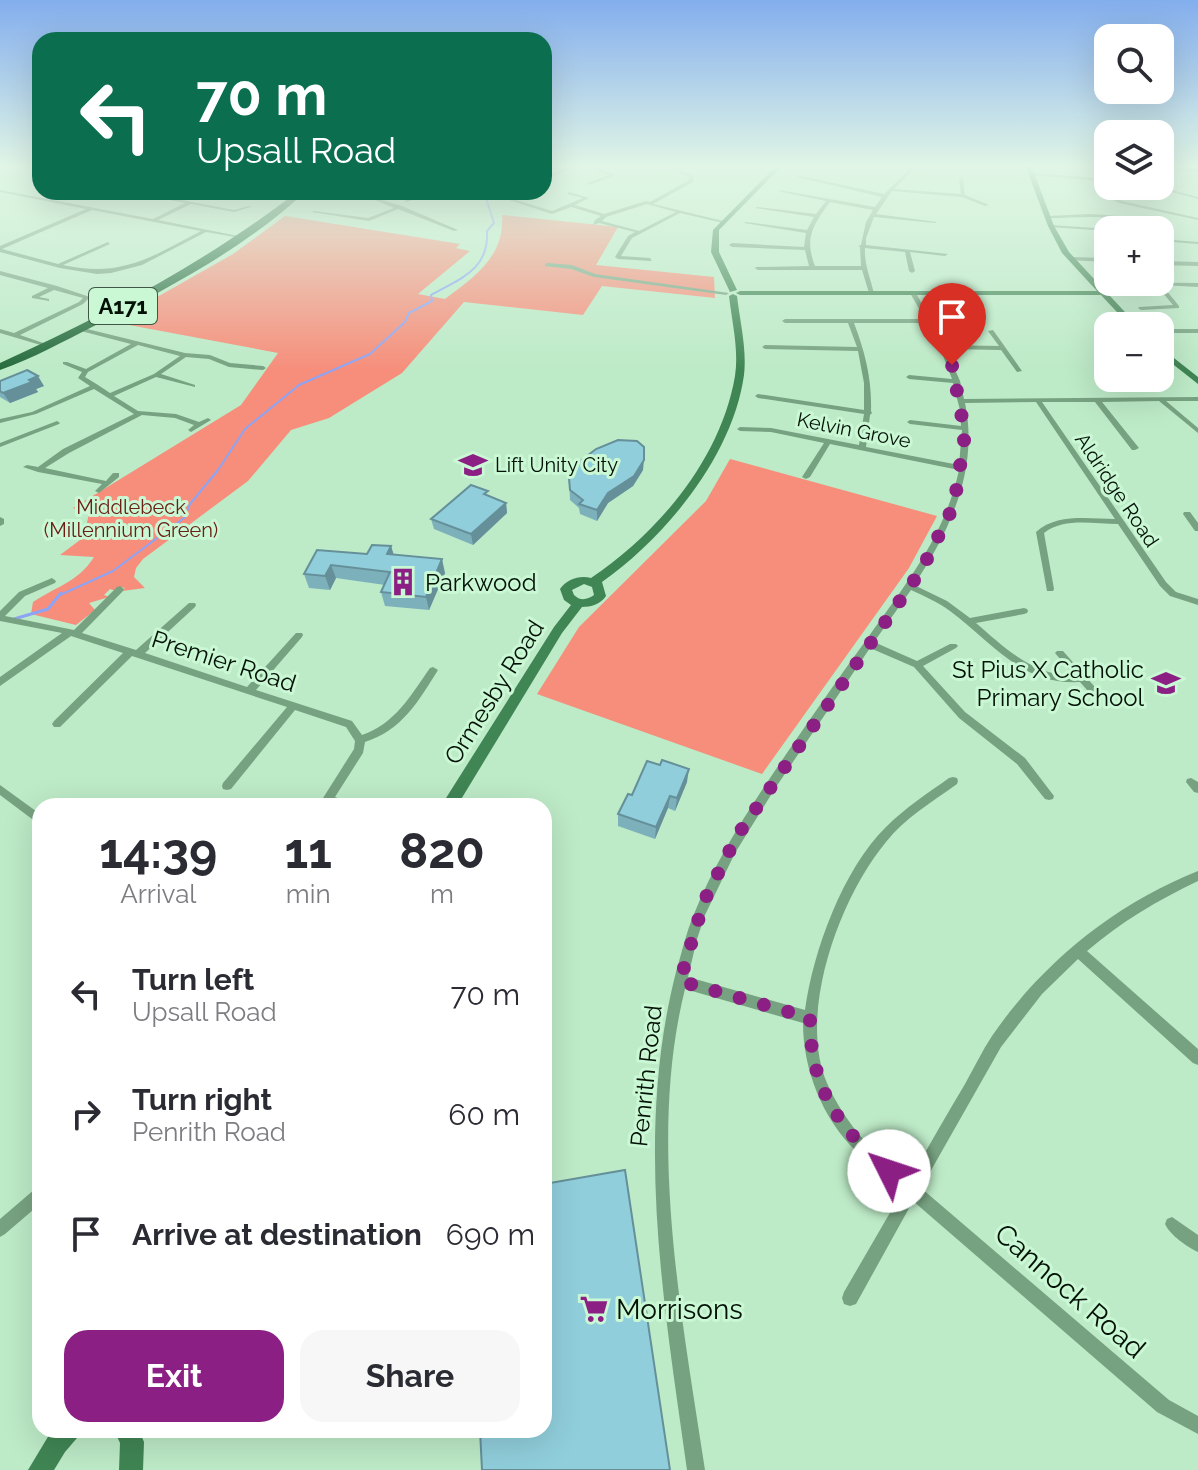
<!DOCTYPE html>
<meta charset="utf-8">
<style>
:root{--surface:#fff;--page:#f7f7f7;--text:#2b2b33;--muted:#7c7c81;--accent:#8b1f84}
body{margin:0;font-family:Raleway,sans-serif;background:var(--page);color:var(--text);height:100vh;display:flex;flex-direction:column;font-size:30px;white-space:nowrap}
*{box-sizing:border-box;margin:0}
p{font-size:26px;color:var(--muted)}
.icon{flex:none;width:44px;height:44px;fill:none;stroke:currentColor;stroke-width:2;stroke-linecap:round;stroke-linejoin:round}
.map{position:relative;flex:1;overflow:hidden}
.details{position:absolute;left:32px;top:798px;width:520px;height:640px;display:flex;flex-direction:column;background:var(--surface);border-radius:24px;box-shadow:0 8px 32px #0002}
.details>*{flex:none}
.top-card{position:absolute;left:32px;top:32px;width:520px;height:168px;border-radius:24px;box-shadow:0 8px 32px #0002;background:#0b6e4f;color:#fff;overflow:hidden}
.tools{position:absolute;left:1094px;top:24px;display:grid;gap:16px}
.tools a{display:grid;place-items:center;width:80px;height:80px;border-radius:16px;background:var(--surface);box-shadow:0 8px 32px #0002;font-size:40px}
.pin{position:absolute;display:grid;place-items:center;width:68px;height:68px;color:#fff;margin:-82px -34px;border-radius:50% 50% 50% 0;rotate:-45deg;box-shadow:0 0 8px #0007}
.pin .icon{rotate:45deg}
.me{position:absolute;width:88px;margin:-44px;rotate:311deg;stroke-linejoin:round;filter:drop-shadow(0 0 6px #0008)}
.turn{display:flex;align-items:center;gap:28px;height:168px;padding:0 32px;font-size:36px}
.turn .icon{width:104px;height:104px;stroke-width:2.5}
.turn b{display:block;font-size:56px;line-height:68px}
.eta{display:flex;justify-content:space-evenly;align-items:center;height:136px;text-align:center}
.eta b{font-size:48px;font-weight:700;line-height:56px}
.cta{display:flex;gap:16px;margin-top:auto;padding:16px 32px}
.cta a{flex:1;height:92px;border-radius:24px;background:var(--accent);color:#fff;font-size:32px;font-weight:700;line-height:92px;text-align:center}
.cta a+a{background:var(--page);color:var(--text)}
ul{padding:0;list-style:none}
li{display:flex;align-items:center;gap:24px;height:120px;padding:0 32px}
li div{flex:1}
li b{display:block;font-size:30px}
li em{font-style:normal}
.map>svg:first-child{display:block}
</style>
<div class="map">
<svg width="1198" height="1470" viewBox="0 0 1198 1470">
<rect width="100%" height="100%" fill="#bdeac7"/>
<!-- green -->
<path fill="#f68e7b" d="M502 215 618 227 596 265 714 277 715 298 602 286 583 315 464 302 402 373 329 418 291 430 248 481 143 559 136 568 134 577 145 588 122 591 125 588 120 587 116 591 110 589 104 595 109 597 89 603 95 610 76 625 31 614 33 602C59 585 78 582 94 557L60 555 84 537 89 513 73 508 241 405 278 353 113 322 233 254 285 216 460 244 456 248 470 251 418 294 445 299C474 277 505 257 502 215Z
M730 459 937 516 909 568 762 774 537 694 579 627 706 501Z"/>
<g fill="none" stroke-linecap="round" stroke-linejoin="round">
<!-- stream-far1 -->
<path stroke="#8da4f5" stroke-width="2" d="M60 595 113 571 184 518 190 504 218 470 245 429 299 385 370 354 405 322 409 313 432 301 431 295C461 278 489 270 487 231L494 223 484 192"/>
<!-- stream -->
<path stroke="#8da4f5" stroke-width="3" d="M14 619 48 609 61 593"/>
<!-- street -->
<path fill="#77a281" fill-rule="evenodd" d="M18 165 40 168V170L20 166Z
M576 165H598L600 169 616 175 589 185 587 183 610 175 596 171 595 168 576 167 544 179V177Z
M640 165 674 168 694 176 693 182 653 204 723 221V223L680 213 632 238 621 256 650 258 652 261 618 259 615 257 628 236 635 232 599 223 593 225 595 220 601 216 571 207 552 214 509 200 513 199 552 211 583 198 567 194 569 192 589 198 575 205 604 214 646 201 650 202 689 180 690 177 673 170ZM647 204 676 212 639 231 602 221 606 217Z
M914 165H918L894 189 961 194 959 179 961 178 963 179 965 195 989 205 985 206 962 197 892 191 876 214 937 222 935 223 874 217 866 238V245L948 254 945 256 910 252 915 271 912 273 909 271 905 252 865 248C864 265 871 279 874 294L869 293 862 270H758L755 268 756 267 809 266 805 250 732 247 729 245 732 243 804 247 806 233 744 223 746 222 807 230 814 217 755 208 757 207 816 214 826 201 781 192 779 190 875 207 882 197 797 177V175L884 194ZM830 202 873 210 866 222 861 245 858 246 860 247 861 266H815C804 238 813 225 830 202Z
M1160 166 1198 170V172L1160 168Z
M1034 173 1108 179V181H1105L1109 194 1122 201 1198 218V220L1119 203 1105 196 1101 181 1032 175Z
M1150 186H1157L1198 197V199Z
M0 190 153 219 185 203 165 199V197L174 192H179L171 198 234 210 249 206 251 207 234 212 191 204 158 220 243 237 241 238 206 232 142 265 111 273 97 274 60 268 0 252V246L86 209 0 192ZM92 210 201 231C151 257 122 278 63 265L110 244 108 242 58 264 2 249Z
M125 192H131L120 198 116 197Z
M356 192H362L375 197 390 192H396L379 199 402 206 458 230 454 231 398 209 369 221 312 212 314 211 368 218 394 208Z
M420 192H424L423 197 406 202 404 201 419 195Z
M1089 214C1113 215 1136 217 1157 230 1145 230 1133 221 1120 219 1096 215 1072 218 1048 218L1046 217 1048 216Z
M1051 225 1110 229 1112 230H1108V231L1049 227Z
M1160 239 1198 242V244L1160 241Z
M1070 257 1108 258V262L1068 260Z
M1160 261 1198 262V266L1160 265Z
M547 263 572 265 595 274 729 293 726 295 594 277 571 269 545 266V264Z
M0 271 57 286 90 297 83 304 20 335 49 345 44 346 0 333V329L14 333 79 302 83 298 54 290 39 297 49 299V301L32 298V296L48 288 0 275Z
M1111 282 1198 283V287L1162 285 1179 306V308L1141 310 1138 308 1139 307 1173 305 1156 285 1114 284Z
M913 291 916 293 944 345 999 346 988 331 993 330 1022 371 1017 372 1001 350 946 349 960 381 964 399 1198 397V401H1166L1198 428V433L1159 401 1102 402 1139 448 1135 450H1132L1095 402H1042L1166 582 1176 592 1198 599V605L1170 596 1160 586 1118 524C1094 524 1064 517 1044 533L1054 589 1053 591H1047L1036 532C1057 513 1089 519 1115 519L1036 402 965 403C979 469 950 531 914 585L947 601 970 618 1024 608 1027 609 1028 611 1027 613 1024 614 976 623C1004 647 1034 677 1074 675L1055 653 1057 651H1063L1102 695 1097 699 1094 698 1080 682C1021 685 993 643 950 611 938 602 924 596 911 590L874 642 917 661 950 644H956L958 646 956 648 923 666 965 712 1025 758 1054 796 1053 799 1049 800 1045 799 1017 764 959 718 914 667 870 648 774 790 735 853 705 915 697 939 688 977 805 1010C813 951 843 869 886 827 905 808 928 793 949 778L953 777 957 778 958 781 957 784C932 802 905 818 886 842 840 897 797 1013 827 1083 835 1102 849 1123 863 1139 877 1154 895 1166 910 1179 928 1147 946 1116 965 1084 974 1068 982 1051 992 1036 1042 963 1115 904 1198 871V881C1158 900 1121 922 1087 951L1198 1049V1065L1193 1063 1078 959 1042 994 1001 1047 921 1188 1169 1400 1198 1416V1434L1157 1412 913 1201 856 1304 850 1306 844 1304 842 1298 844 1292 902 1192C887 1178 870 1166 856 1151 822 1118 803 1069 803 1023L685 989C647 1141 682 1317 705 1470H687C664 1305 634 1136 676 972 682 952 686 933 694 914 718 854 755 800 791 747 815 712 839 677 864 643 902 589 945 537 959 470L830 444 810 477 806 479 802 477 824 443 771 432 740 431 737 429 740 427 771 428 859 445 864 414 758 398 755 396 758 394 864 410V383L858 351 765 349 762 347 765 345 857 347 848 323H785L782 321 785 319H925L910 293ZM854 323H927L944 358 952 379 909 375 906 377 909 379 953 383 960 410 961 426 910 420 907 422 910 424 962 430 959 465 866 447 870 415 872 413 871 411C872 379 865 352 854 323Z
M79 327 185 353 210 355 230 363 263 366 266 368 263 370 229 367 209 359 186 357 161 374 195 385V387L156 377 114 396 138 411 176 414 199 422 208 418 211 420 191 432 188 430 194 425 175 418 142 415 69 453 45 468 106 481 113 473H119V477L99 493 95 491 102 484 38 472 23 467 27 465 38 467 63 449 134 414 94 389 36 414 0 423V419L32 412 90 386 78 378 82 372 63 364V362H67L86 369 131 344 77 330 76 329ZM138 345 180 356 154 374 110 393 98 385 85 377 88 372Z
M1160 329H1198V333H1160Z
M57 421 60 423 59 424 0 447V443Z
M1184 512H1190L1198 523V531H1195L1183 514Z
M0 517 4 519V524L0 526Z
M52 578 56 581 55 583 25 596 5 616 74 630 117 587 120 586 124 589 123 591 82 633 136 650 189 603H195L196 605 195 607 145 653 247 687 296 633H302L303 635 302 637 256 690 352 721 362 735C395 724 411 695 430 668L433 667 438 670C418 702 402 730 365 742L363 753 335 797 351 803 352 806H335L330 804 329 806H318L354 749 355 741 346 727 295 710 231 789 227 790 223 789 222 786 223 783 287 707 132 656 60 727H54L52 724 54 721 123 653 71 636 0 686V677L62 633 0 621V611L19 592Z
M1191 778 1198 782V793L1194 792 1186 782 1187 779Z
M0 785 40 814V825L0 795Z
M40 1187V1204L5 1234 0 1237V1219L35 1189Z
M1172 1217 1198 1235V1252C1187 1247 1170 1235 1165 1224L1167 1219Z"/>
<!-- secondary -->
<path fill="#408554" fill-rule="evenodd" d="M777 165H783L719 230V252L737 290 730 292 711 252 713 230Z
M1025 165H1031L1054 226 1069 252 1138 326H1130L1101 295H740L736 293 740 291H1097L1062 253 1048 226Z
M733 294 737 296C740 322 747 349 744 375 733 455 666 537 602 582L606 596C601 604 591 607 582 607L562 633 457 806H441L554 627 571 605 564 600 560 589C567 579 580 575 591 578 658 533 721 459 735 376 739 350 732 322 729 296ZM584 584 592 587 594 595C587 600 580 601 574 595L572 590Z
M1160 347 1198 377V384L1160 354Z
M52 1430H81L77 1438 65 1452 54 1470H28Z
M114 1430H139L144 1442 143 1470H119L120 1443Z"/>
<!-- primary -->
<path fill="#266b3d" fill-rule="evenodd" d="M297 192H305C245 248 167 289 94 326 64 341 32 359 0 370V363C105 315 205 263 297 192Z"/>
</g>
<!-- wall -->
<path fill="#7cb1bc" d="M0 381 44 386 36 389 38 392 10 403 0 397Z
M643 470 633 486 608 503 597 521 580 514 579 508 570 500 569 478Z
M489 496 506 503 507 513 473 545 434 529 431 519Z
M391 546 394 555 445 573 429 610 385 606 381 592 385 585 336 578 330 590 309 588 304 574 317 550 367 554Z
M687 782 675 811 668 808 655 839 618 826V814L632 795Z"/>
<!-- shaded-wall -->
<path fill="#659099" d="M38 376 44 386 36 389 38 392 10 403 3 393Z
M644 460 643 470 633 486 608 503 597 521V510L608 493Z
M506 503 507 513 473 545 471 534Z
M391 546 395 560 387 554Z
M442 559 445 573 429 610 426 597Z
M331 565 336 578 330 590 325 576Z
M689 769 687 782 675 811 677 798Z
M670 796 668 808 655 839 656 827Z"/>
<!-- building -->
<path fill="#90cedb" stroke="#659099" stroke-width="2" d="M27 370 38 376 29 380 32 382 3 393 0 391V381Z
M618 440 637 441 644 447V460L634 476 608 493 597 510 579 504 583 500 570 490 569 478 578 463 596 449Z
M471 485 488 491 484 494 506 503 471 534 431 519Z
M372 545 391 546 387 554 442 559 426 597 381 592 390 572 331 565 325 576 304 574 317 550 367 554Z
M662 760 689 769 677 798 670 796 656 827 618 814 628 794 632 795 647 761 660 765Z
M625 1170 670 1470H482L480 1430H544V1184Z"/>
<!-- sky -->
<linearGradient id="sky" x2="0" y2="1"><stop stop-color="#83aeed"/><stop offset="0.45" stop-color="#e1f6e6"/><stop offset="1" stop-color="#e1f6e6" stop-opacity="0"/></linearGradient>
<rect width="1198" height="370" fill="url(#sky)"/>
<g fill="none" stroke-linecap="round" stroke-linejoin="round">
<!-- route -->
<path stroke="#8b1f84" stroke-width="14" stroke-dasharray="0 25.2" d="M889 1171C838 1127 810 1088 810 1018L680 981 704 901 737 836 922 569 954 505 965 434 952 365"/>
</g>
<!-- icons -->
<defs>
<symbol id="school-bare" viewBox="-9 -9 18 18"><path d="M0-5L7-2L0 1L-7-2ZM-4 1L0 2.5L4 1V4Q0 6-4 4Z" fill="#8b1f84" stroke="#caf7d4" stroke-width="2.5" paint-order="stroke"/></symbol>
<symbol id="building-bare" viewBox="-9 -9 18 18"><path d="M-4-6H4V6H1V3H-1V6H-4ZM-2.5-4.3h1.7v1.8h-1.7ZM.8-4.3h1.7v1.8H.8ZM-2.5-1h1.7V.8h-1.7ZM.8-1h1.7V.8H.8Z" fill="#8b1f84" stroke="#caf7d4" stroke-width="2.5" paint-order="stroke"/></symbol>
<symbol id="supermarket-bare" viewBox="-9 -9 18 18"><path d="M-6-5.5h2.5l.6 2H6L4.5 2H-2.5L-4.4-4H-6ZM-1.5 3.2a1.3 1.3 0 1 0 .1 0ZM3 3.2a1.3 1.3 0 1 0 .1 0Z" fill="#8b1f84" stroke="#caf7d4" stroke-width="2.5" paint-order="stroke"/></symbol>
</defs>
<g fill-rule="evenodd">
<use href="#school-bare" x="453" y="445" width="40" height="40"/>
<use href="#building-bare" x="383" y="562" width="40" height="40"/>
<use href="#school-bare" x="1146" y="663" width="40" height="40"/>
<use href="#supermarket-bare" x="574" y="1289" width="40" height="40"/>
</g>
<g text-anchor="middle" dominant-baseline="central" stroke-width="6" stroke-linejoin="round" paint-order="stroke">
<!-- far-street labels -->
<g font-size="20" fill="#031106" stroke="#caf7d4">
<text transform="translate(854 430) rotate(11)">Kelvin Grove</text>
<text transform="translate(1117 490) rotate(56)">Aldridge Road</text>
</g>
<!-- far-poi labels -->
<g font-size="20" fill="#031106" stroke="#caf7d4" text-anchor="start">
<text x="495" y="465">Lift Unity City</text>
</g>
<!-- far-park labels -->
<g font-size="20" fill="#6b2015" stroke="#caf7d4">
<text x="131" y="507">Middlebeck<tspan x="131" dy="23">(Millennium Green)</tspan></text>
</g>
<!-- shield labels -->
<rect fill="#caf7d4" stroke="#3f5644" stroke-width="2" x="89" y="288" width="68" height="36" rx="6"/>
<g font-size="22" font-weight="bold" fill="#031106">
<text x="123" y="306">A171</text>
</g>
<!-- poi labels -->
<g font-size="24" fill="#031106" stroke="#caf7d4" text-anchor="start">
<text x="425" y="582">Parkwood</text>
<text x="1144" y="669" text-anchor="end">St Pius X Catholic<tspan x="1144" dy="28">Primary School</tspan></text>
</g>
<!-- street labels -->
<g font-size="24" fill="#031106" stroke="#caf7d4">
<text transform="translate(224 661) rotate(18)">Premier Road</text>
<text transform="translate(494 692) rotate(-58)">Ormesby Road</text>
<text transform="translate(646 1076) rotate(-84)">Penrith Road</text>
</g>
<!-- near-street labels -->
<g font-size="28" fill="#031106" stroke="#caf7d4">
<text transform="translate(1070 1291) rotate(41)">Cannock Road</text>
</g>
<!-- near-poi labels -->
<g font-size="28" fill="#031106" stroke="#caf7d4" text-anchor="start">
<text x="616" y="1309">Morrisons</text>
</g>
</g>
</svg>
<div class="tools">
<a><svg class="icon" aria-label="search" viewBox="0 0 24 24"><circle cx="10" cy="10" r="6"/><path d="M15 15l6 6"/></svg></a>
<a><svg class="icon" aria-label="layers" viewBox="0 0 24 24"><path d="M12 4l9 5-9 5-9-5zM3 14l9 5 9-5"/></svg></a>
<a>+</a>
<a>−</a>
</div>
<div class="pin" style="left:952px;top:365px;background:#d93025"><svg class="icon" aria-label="arrive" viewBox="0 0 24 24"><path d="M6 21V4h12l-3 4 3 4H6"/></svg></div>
<svg class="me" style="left:889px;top:1171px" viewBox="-20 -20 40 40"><circle r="19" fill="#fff"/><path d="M0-13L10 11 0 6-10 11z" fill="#8b1f84"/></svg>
<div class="top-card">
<div class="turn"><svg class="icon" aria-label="left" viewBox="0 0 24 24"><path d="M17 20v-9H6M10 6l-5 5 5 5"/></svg><div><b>70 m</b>Upsall Road</div></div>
</div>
<section class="details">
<div class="eta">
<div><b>14:39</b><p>Arrival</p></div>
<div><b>11</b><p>min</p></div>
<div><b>820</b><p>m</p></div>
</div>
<ul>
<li><svg class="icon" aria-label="left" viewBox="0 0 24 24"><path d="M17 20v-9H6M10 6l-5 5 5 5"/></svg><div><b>Turn left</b><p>Upsall Road</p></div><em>70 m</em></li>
<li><svg class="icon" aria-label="right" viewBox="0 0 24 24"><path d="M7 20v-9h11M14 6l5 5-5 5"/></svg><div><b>Turn right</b><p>Penrith Road</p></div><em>60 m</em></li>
<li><svg class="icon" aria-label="arrive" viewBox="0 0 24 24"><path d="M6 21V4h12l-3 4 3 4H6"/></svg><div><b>Arrive at destination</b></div><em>690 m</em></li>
</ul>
<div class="cta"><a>Exit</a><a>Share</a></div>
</section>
</div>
